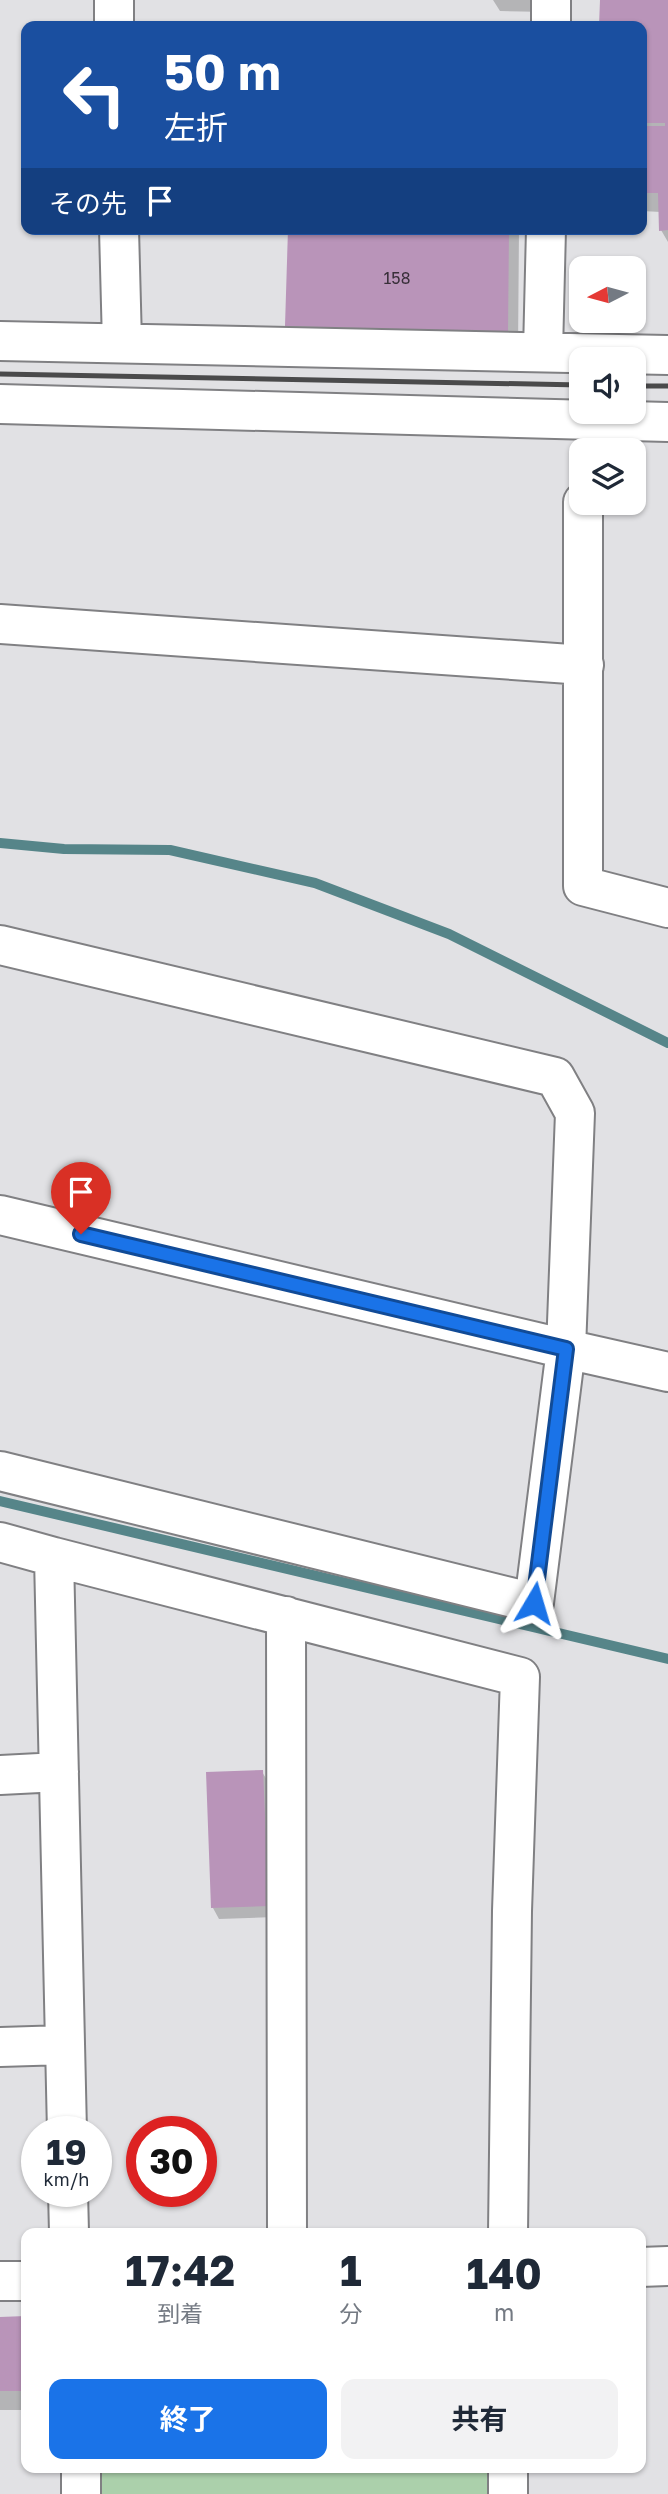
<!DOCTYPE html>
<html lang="ja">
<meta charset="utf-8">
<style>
:root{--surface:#fff;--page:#f2f2f3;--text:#1f2937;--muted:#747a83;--accent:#1a73e8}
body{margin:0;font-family:"Golos Text","Noto Sans JP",sans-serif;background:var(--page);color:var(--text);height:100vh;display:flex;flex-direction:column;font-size:26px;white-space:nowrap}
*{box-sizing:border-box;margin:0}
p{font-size:23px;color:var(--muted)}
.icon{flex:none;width:38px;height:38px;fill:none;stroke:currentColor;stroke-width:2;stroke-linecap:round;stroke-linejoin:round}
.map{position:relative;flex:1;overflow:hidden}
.side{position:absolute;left:21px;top:2228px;width:625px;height:245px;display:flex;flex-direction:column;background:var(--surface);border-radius:14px;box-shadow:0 2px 5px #0004}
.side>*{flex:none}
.top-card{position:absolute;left:21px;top:21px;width:626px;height:214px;border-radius:14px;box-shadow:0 2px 5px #0004;background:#1a4fa0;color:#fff;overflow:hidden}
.needle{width:46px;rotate:264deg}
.buttons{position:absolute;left:569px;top:256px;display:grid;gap:14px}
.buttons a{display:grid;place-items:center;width:77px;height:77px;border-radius:14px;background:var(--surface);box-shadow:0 2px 5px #0004;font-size:35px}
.speed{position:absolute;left:21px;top:2116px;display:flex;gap:14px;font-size:35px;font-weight:700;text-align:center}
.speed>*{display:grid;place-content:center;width:91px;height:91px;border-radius:50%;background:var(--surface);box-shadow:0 2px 5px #0004;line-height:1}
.speed small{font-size:18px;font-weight:400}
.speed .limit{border:10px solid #d22;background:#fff;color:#111}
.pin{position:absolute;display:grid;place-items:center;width:60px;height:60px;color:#fff;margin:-72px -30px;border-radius:50% 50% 50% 0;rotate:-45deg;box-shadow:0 0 7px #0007}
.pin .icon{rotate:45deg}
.me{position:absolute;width:77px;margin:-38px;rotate:7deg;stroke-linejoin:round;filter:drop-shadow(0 0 5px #0008)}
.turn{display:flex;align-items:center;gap:24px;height:147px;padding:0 28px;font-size:32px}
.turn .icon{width:91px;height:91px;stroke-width:2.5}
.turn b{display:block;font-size:49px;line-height:60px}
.then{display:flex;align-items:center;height:66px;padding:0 28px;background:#0003;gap:14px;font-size:26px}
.eta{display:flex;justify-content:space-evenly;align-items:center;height:119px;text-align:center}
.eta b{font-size:42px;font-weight:700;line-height:49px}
.cta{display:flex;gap:14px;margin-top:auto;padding:14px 28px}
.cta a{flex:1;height:80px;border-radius:14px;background:var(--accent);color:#fff;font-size:28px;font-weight:700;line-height:80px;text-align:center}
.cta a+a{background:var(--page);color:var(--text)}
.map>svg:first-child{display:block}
</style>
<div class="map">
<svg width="668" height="2494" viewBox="0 0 668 2494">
<rect width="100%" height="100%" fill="#e1e1e4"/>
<!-- green -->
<path fill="#abd0ab" d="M99 2468H492V2494H100Z"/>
<!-- shadow -->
<path fill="#0003" d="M493 0H549V12L500 11Z
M602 0H668V242L661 230V212L642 211V26H601Z
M290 229H519L518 350 298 345 287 326Z
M262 1772 269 1783 274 1917 219 1919 213 1908Z
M26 2318V2410H0V2319Z"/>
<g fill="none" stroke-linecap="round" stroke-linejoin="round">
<!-- stream -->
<path stroke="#568589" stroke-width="10" d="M0 843 64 849 170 850 315 883 449 934 668 1043
M0 1501 668 1659"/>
</g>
<!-- building -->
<path fill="#b994b9" d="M600 0H668V230L659 231 658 193H642V126H665V123H642V26H599Z
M288 229H509L508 332 285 326Z
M263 1770 269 1906 211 1908 206 1772Z
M26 2316V2391H0V2317Z"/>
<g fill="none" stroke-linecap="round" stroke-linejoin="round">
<defs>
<path id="minor" d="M114 0V26
M551 26V0
M119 229 122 343
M0 341 668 355
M543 352 546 229
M0 404 668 422
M583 502V886L668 908
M0 624 584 665
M0 945 555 1077 575 1113 566 1349 668 1372
M0 1215 566 1349 534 1603 0 1471
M0 1542 54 1557
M286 1616 287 2233
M0 1775 59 1772
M0 2047 65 2045
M67 2132 54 1557 520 1677 512 1911 508 2233
M68 2191 69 2233
M81 2468V2494
M508 2494V2468"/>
<path id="tertiary" d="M640 2267 668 2266
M0 2281H26"/>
</defs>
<!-- minor casing -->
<use href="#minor" stroke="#808083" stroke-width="42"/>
<!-- tertiary casing -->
<use href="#tertiary" stroke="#808083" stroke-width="42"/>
<!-- minor -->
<use href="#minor" stroke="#fff" stroke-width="38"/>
<!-- tertiary -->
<use href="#tertiary" stroke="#fff" stroke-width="38"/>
<!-- rail -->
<path stroke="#4a4a4b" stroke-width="5" d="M0 374 581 385
M634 386H668"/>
</g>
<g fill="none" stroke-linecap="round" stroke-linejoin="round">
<defs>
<path id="route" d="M81 1234 566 1349 534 1603"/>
</defs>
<!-- route casing -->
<use href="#route" stroke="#114b97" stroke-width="18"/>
<!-- route -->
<use href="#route" stroke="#1a73e8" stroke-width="12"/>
</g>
<g text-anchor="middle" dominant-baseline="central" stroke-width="6" stroke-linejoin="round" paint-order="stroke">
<!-- number labels -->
<g font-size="16" fill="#382f39">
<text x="397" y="278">158</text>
</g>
</g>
</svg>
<div class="buttons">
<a><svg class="needle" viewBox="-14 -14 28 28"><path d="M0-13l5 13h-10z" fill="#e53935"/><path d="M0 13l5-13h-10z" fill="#747a83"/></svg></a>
<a><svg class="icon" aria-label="sound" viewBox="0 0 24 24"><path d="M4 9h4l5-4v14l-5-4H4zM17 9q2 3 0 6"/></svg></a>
<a><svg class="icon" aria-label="layers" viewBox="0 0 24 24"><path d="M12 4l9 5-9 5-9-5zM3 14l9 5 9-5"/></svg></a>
</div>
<div class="speed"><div>19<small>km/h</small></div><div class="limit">30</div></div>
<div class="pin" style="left:81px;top:1234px;background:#d93025"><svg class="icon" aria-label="arrive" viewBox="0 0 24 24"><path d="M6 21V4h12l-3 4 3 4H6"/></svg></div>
<svg class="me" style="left:534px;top:1603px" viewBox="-20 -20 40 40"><path d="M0-17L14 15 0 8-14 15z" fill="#1a73e8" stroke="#fff" stroke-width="4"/></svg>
<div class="top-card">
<div class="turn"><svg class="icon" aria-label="left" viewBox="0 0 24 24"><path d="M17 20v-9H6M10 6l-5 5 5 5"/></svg><div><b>50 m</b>左折</div></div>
<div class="then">その先<svg class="icon" aria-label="arrive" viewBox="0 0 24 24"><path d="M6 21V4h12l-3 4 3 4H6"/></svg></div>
</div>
<section class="side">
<div class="eta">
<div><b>17:42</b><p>到着</p></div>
<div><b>1</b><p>分</p></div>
<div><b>140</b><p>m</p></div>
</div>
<div class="cta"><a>終了</a><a>共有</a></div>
</section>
</div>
